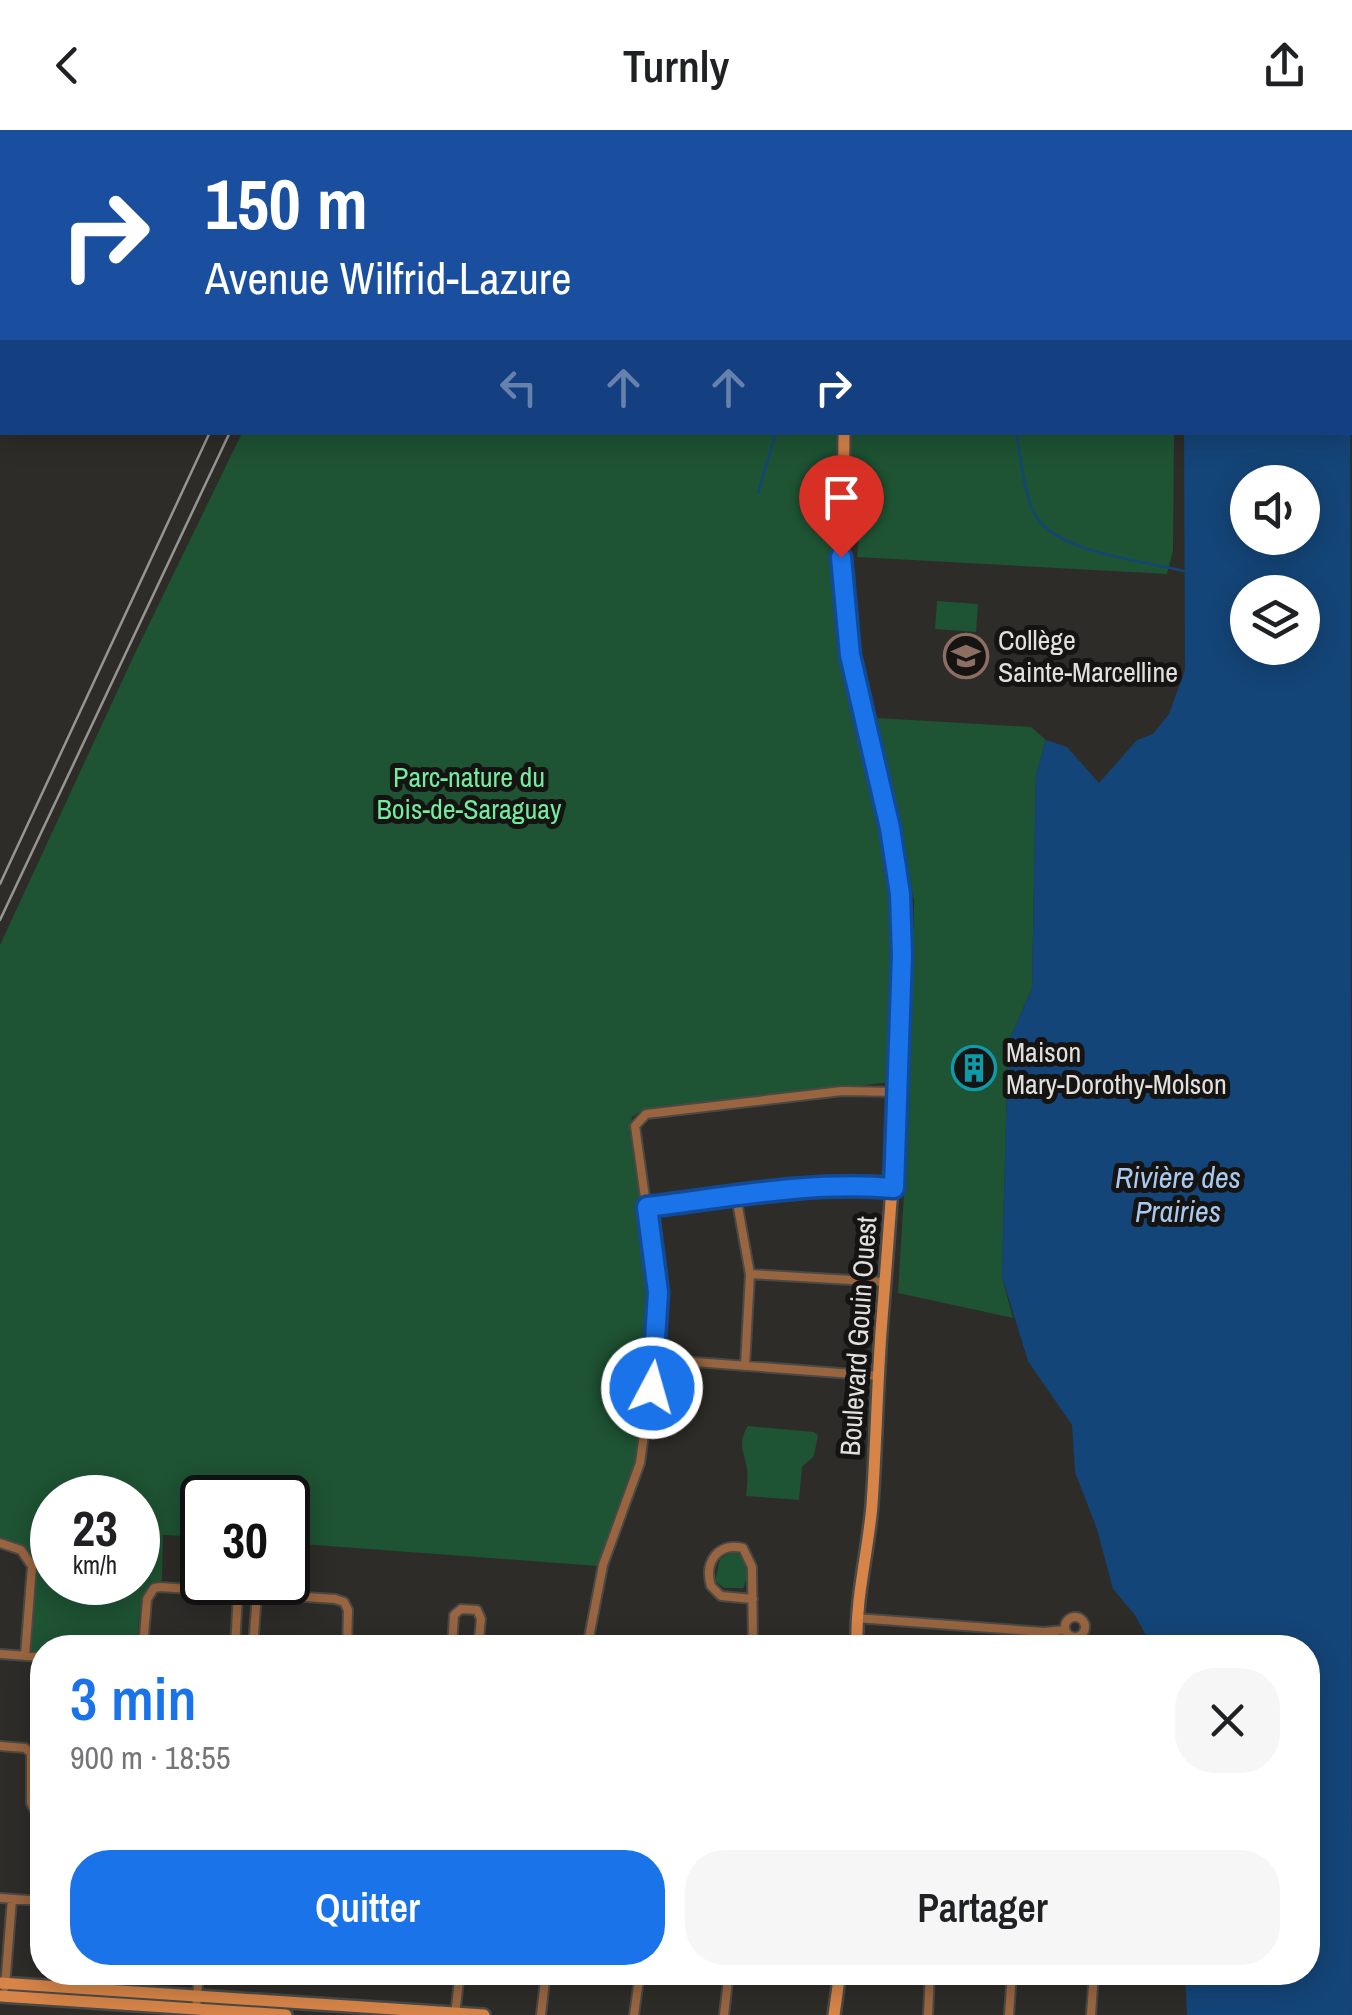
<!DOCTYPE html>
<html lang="fr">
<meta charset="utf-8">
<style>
:root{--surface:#fff;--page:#f6f6f6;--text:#202124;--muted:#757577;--accent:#1a73e8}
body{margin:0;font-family:"Archivo Narrow",sans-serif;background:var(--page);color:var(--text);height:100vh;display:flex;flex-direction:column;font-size:38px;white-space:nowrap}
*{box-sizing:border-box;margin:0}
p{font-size:32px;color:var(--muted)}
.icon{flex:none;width:55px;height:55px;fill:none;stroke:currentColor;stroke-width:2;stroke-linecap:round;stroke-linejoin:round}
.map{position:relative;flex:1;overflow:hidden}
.panel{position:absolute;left:30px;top:1505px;width:1290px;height:350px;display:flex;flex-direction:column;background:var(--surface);border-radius:40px;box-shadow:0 5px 25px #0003}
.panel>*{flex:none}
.guide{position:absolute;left:0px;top:0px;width:1352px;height:305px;box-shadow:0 5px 25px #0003;background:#1a4fa0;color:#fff;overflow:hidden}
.fabs{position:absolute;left:1230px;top:335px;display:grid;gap:20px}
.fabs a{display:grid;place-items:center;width:90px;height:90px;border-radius:50%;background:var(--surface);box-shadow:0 5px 25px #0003;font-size:50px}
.speed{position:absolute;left:30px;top:1345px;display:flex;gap:20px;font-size:50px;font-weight:700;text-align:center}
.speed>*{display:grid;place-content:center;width:130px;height:130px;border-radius:50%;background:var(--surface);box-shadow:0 5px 25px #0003;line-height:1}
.speed small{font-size:25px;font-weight:400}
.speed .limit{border:5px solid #111;border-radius:15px;background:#fff;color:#111}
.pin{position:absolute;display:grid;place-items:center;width:85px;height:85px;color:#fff;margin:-102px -42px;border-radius:50% 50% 50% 0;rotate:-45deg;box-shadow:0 0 10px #0007}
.pin .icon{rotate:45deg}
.me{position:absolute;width:110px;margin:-55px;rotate:6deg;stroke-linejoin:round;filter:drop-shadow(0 0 8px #0008)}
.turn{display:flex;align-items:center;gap:35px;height:210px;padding:0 40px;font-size:45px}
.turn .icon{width:130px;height:130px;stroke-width:2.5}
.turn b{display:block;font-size:70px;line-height:85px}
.lanes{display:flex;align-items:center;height:95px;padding:0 40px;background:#0003;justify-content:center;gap:50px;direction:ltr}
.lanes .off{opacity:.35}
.round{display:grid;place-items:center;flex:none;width:105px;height:105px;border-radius:40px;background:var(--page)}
.summary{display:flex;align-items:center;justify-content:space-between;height:170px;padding:0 40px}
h1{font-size:60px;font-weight:600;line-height:75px;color:var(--accent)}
.button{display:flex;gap:20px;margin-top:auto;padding:20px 40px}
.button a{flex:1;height:115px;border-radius:40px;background:var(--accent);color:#fff;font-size:40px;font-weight:600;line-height:115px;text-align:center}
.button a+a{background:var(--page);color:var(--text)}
header{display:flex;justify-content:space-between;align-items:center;height:130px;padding:0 40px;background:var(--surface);font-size:45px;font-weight:600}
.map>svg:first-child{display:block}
</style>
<header><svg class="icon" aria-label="back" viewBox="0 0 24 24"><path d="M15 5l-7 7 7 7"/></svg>Turnly<svg class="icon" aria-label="share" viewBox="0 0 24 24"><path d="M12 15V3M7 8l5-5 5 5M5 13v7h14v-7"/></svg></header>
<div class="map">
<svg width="1352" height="1885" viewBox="0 0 1352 1885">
<rect width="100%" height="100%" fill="#2d2c28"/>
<!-- green -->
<path fill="#1e5333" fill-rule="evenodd" d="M242 303H838L835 446 895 764 897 856 893 952 644 979 632 987 630 1000 655 1179 642 1307 633 1344 598 1436 288 1413V1368H202V1407L163 1405 162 1450C135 1461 140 1492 137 1517L42 1518V1523L29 1522 35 1434 24 1416 0 1409V815L136 521ZM52 1368H138V1452H52Z
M849 303H1174L1173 421 1167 444 857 427 862 370 850 366Z
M937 471 978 474 976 502 935 499Z
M877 588 1031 597 1046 610 1036 645 1032 858 1008 913 1002 1147 1013 1188 898 1163 909 981 914 771Z
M748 1296 814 1302 818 1305 814 1326 802 1337 799 1370 746 1366C747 1357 748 1347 747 1339 744 1321 737 1313 748 1296Z
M731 1422H737C746 1431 750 1447 743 1458H724L715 1451 720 1429Z"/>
<!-- water -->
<path fill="#144578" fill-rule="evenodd" d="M1350 164 1352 1885H1187L1185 1843 1308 1842V1518L1152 1517 1135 1485 1113 1459 1097 1399 1075 1342 1072 1295 1028 1231 1002 1147 1008 913 1032 858 1036 645 1046 610 1067 617 1099 653 1137 610 1153 604 1169 584 1185 540 1184 303 1350 302ZM1248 352H1302V408H1248ZM1248 462H1302V518H1248Z"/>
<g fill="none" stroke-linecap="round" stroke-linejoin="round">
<!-- stream -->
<path stroke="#144578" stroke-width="2.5" d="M1016 302C1021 327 1023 356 1032 379 1049 423 1142 430 1184 441
M758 363 776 302"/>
<defs>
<path id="street" d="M668 0 669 2
M800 0 801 2
M300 2 301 0
M541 2 542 0
M646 2 648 0
M759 2V0
M0 268 2 262
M736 1066 750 1144 745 1236
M647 1077C729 1067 811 1052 894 1058
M750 1144 885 1152
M655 1229 879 1246
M0 1413 21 1420 32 1436 25 1526
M753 1469 721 1466 711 1456C704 1433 717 1412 743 1418L752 1437 753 1518
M1065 1497a10 10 0 1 1 20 0a10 10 0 1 1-20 0Z
M856 1488 1044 1502 1065 1500
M143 1518 147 1469 154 1458 160 1457 335 1469 344 1472 348 1480 347 1518
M235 1518 238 1462
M253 1518 257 1463
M452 1518 454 1485 461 1479 477 1480 481 1489 478 1518
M587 1518 603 1435 640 1333 659 1196 658 1161 635 996 646 984 842 961 898 962
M0 1524 42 1527
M0 1616 25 1618 31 1623V1673L34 1679 42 1682
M0 1768 42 1771
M5 1857 12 1769
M196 1879 199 1842
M455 1885 460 1842
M541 1885 546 1842
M634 1885 640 1842
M724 1885 729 1842
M928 1885 930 1842
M1009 1885 1012 1842
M1091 1885 1094 1842"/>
<path id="secondary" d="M867 2 868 0
M844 302C844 375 837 449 850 521 867 623 903 720 902 825 901 951 891 1076 881 1202 877 1260 876 1317 872 1375 868 1423 855 1469 857 1518
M0 1853 484 1885
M0 1866 286 1885
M834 1885 840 1842"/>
</defs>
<!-- street casing -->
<use href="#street" stroke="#4a4945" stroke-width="12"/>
<!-- secondary casing -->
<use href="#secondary" stroke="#4a4945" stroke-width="16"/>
<!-- street -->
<use href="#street" stroke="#996541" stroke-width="8"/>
<!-- secondary -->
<use href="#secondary" stroke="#d68448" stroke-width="11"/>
<!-- tram -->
<path stroke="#969592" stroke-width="2.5" d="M339 2 340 0
M363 2 364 0
M0 754 210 302
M0 790 230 302"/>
</g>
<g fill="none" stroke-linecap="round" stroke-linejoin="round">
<defs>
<path id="route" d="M652 1258 658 1162 647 1077C729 1067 811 1051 894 1058L902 825 900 764 890 698 850 525 841 427"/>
</defs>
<!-- route casing -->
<use href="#route" stroke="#114b97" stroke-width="25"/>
<!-- route -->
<use href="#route" stroke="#1a73e8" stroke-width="18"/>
</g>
<!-- icons -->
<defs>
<symbol id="school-ring" viewBox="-11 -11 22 22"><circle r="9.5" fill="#151413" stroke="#8d6e63" stroke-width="1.5"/><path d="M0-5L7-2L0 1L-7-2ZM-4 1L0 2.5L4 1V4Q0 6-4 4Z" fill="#8d6e63"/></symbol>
<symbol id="building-ring" viewBox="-11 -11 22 22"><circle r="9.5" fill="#151413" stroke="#0f9aa8" stroke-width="1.5"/><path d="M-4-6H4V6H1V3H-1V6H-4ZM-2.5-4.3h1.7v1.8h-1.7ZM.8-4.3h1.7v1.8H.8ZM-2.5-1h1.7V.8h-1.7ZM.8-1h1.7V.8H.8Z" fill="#0f9aa8"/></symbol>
</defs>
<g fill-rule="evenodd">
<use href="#school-ring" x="941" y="501" width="50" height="50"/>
<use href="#building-ring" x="949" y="913" width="50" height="50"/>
</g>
<g text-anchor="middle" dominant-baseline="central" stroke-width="10" stroke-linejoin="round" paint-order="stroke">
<!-- poi labels -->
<g font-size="28" fill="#e1e0de" stroke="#151413" text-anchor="start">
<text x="998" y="510">Collège<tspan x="998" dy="32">Sainte-Marcelline</tspan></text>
<text x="1006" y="922">Maison<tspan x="1006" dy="32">Mary-Dorothy-Molson</tspan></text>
</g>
<!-- park labels -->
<g font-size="28" fill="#72ec9f" stroke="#151413">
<text x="469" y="647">Parc-nature du<tspan x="469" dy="32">Bois-de-Saraguay</tspan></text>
</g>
<!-- street labels -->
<g font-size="28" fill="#e1e0de" stroke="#151413">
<text transform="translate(858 1206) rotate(-86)">Boulevard Gouin Ouest</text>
</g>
<!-- water labels -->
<g font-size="30" font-style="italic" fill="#a9c9ee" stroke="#151413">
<text x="1178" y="1047">Rivière des<tspan x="1178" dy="34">Prairies</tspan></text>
</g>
</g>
</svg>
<div class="fabs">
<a><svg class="icon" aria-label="sound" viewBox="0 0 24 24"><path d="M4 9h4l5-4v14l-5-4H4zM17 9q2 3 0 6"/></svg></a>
<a><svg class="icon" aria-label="layers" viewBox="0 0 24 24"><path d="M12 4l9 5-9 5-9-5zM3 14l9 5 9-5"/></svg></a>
</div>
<div class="speed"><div>23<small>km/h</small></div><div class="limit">30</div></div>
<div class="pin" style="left:841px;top:427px;background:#d93025"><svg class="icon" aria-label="arrive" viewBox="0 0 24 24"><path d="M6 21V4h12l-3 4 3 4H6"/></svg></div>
<svg class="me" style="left:652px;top:1258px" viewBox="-20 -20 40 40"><circle r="17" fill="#1a73e8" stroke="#fff" stroke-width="3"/><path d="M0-11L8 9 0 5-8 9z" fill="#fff"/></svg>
<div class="guide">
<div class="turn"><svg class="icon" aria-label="right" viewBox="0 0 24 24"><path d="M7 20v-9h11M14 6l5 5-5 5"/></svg><div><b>150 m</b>Avenue Wilfrid-Lazure</div></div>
<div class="lanes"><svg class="icon off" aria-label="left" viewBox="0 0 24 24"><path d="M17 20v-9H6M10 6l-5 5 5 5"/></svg><svg class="icon off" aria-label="ahead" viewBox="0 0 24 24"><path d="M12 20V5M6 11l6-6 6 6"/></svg><svg class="icon off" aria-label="ahead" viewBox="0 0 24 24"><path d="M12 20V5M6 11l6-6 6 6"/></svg><svg class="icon" aria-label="right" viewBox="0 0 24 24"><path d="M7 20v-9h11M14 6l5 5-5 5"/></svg></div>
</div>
<section class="panel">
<div class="summary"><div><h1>3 min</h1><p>900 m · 18:55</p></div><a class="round"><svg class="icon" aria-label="close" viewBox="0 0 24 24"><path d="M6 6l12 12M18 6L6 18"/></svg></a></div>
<div class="button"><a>Quitter</a><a>Partager</a></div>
</section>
</div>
